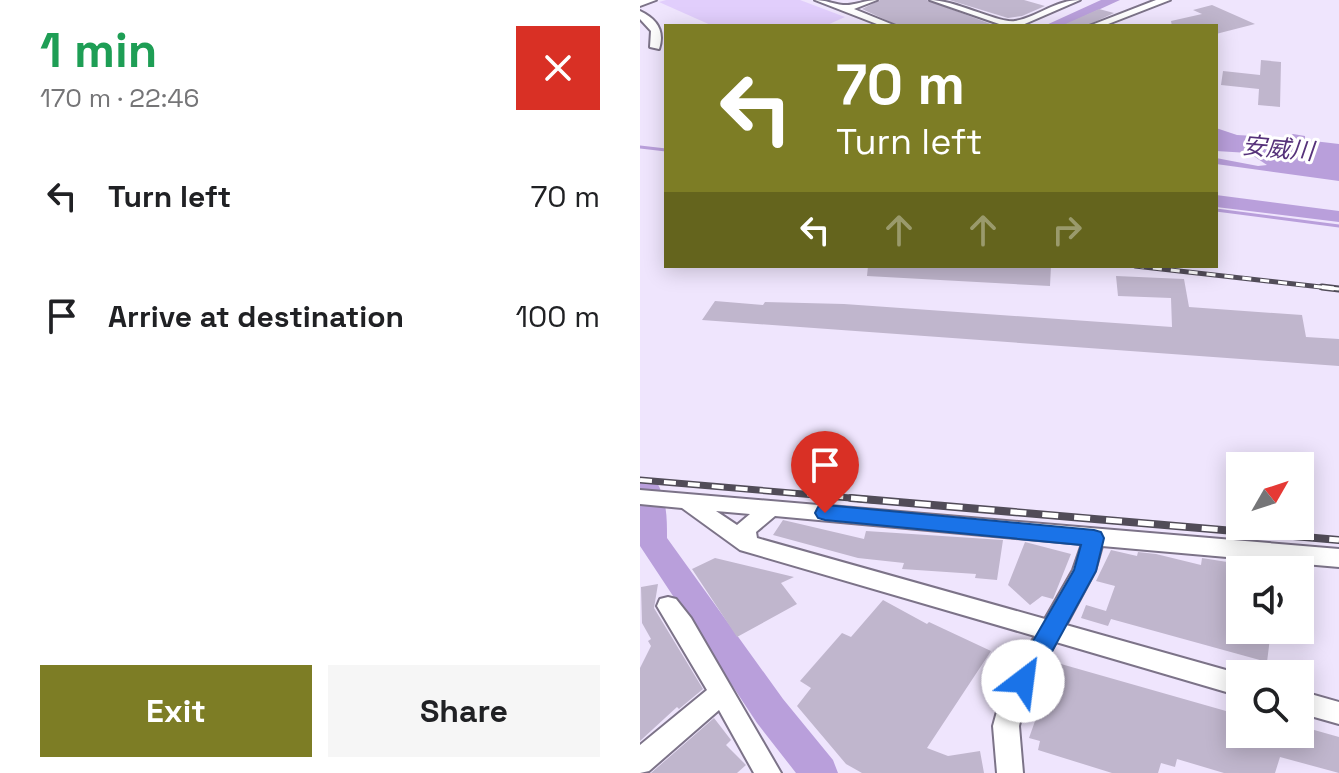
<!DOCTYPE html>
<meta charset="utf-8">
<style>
:root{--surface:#fff;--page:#f6f6f6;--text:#202124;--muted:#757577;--accent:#7d7d25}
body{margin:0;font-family:"Space Grotesk","Noto Sans JP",sans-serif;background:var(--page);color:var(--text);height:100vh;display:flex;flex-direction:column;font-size:30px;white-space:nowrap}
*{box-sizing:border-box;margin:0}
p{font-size:26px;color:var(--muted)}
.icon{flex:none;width:44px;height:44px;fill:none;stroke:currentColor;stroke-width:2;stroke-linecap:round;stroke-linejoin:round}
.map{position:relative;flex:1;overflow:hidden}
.panel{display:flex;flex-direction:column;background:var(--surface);width:640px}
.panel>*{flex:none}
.top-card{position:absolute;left:24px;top:24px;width:554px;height:244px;border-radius:0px;box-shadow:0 4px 20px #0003;background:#7d7d25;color:#fff;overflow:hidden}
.needle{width:52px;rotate:51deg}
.buttons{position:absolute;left:586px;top:452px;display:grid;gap:16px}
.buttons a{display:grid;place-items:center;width:88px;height:88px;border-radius:0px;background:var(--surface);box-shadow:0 4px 20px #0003;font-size:40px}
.pin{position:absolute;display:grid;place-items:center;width:68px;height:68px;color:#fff;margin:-82px -34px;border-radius:50% 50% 50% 0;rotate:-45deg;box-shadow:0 0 8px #0007}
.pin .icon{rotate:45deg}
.me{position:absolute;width:88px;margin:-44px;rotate:30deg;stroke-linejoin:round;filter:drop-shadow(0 0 6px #0008)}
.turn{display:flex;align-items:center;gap:28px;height:168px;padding:0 40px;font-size:36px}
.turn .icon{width:104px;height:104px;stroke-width:2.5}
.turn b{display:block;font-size:56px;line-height:68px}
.lanes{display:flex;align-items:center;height:76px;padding:0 40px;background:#0003;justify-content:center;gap:40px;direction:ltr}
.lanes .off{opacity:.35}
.round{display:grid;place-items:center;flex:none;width:84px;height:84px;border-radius:0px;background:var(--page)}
.summary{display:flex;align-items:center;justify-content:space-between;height:136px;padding:0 40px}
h1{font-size:48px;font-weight:700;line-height:60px;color:#1e9e55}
.action{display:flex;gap:16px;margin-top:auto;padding:16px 40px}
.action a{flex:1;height:92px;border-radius:0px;background:var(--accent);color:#fff;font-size:32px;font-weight:700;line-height:92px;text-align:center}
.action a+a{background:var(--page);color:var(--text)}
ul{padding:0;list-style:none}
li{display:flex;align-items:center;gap:24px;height:120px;padding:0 40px}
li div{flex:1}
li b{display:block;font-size:30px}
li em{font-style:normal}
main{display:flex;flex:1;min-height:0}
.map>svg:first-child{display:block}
</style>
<main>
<section class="panel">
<div class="summary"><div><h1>1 min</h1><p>170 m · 22:46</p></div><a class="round" style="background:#d93025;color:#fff"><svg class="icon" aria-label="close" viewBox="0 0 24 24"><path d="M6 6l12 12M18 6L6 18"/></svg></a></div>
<ul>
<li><svg class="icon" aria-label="left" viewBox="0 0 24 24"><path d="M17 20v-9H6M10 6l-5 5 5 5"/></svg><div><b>Turn left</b></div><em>70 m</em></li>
<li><svg class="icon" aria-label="arrive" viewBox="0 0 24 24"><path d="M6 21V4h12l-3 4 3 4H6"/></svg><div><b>Arrive at destination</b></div><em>100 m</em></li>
</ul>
<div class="action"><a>Exit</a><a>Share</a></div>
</section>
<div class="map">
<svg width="699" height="773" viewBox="0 0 699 773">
<rect width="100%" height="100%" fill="#efe5fd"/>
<!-- green -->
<path fill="#e1cefc" d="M26 0H160L205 17 185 26H73L19 2Z"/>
<!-- water -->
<path fill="#b99fdb" d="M576 128 597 135 647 138 653 134 665 136V140L699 144V181L576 164V158L618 166 627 165 609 153 576 151Z
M576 195 699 211V222L576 207Z"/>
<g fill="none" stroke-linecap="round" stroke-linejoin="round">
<!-- stream -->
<path stroke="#b99fdb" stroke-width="3" d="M0 147 26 150
M576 210 699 226"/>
<!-- river -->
<path fill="#b99fdb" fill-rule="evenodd" d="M461 0H480L423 26H404Z
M6 477 16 481C27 499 27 518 27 538L143 699 193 760 198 773H156L117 723 0 546V479Z"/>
</g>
<!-- building -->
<path fill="#c0b6cd" d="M240 0H287L356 26H259L222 9Z
M309 0H384L405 6 382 16 368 18Z
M572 5 615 24 576 34V26H532L531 21 562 14 553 10Z
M459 9 474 13 446 26H421Z
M621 60 641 62 640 107 618 105 619 89 581 85 583 71 620 75Z
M228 266H411L410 286 227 276Z
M476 276 544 279 549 307 662 315 666 337 699 339V366L62 320 75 301 123 305 125 302 204 304 532 327 531 298 478 296Z
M143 520 224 539 226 531 363 540 357 580 335 578 336 574 262 569 264 563 218 558 133 535Z
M385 542 431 554 413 599 402 596 390 605 368 585Z
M471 550 497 556 498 552 516 554 561 565 562 558 600 564V630H631L627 662 471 619 468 626 441 618 446 605 466 611 475 586 456 581Z
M75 558 154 577 141 583 157 604 97 637 52 569Z
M18 584 14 608 63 689 39 709 37 707 0 741V668L11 646 8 641 11 639 2 623 1 587Z
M243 600 287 624 289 622 351 651 287 748 308 756 340 751 344 773H222L206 764 157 706 171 688 160 681 202 633 211 637Z
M421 664 600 715V734H660V726L699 737V773L640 757 635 773H584L537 759 535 767 521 763 518 773H472L398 750 400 741 389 738 400 707 393 705 399 687 396 686 406 666 419 670Z
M74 718 91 740 86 745 106 765 97 773H11Z"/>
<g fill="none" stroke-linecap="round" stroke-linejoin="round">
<defs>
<path id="minor" d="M0 0H16L0 6Z
M175 0C186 0 193 4 203 5 213 6 226 0 237 0L214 9 256 26H242Z
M290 0C315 0 360 24 375 21 398 17 415 0 440 0L380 26H365Z
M516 0H530L463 26H449Z
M0 11C17 19 25 31 19 49L10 47 11 31 0 19Z
M0 490 699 549V567L462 546 455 571 426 625 600 674V696L416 642 385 699 379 726 383 773H357L353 726 361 697 395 636 100 550 42 508 0 504ZM76 511 110 514 97 525ZM135 516 442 544 433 570 405 619 117 538 116 532Z
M28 597 36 599 51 618 141 773H114L79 710 9 771 0 773V745L67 690 17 606 20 599Z
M660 691 699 702V724L660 713Z"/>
</defs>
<!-- minor casing -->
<use href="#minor" stroke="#7c7388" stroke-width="4"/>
<!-- minor -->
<use href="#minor" fill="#fff" fill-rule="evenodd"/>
<defs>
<path id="rail-far2" d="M495 266 699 289"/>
<path id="rail-far1" d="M682 287 699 289
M0 480 234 500"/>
<path id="rail" d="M211 498 699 540"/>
</defs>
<!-- rail-far2 casing -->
<use href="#rail-far2" stroke="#514c58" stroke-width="5"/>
<!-- rail-far1 casing -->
<use href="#rail-far1" stroke="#514c58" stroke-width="7"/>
<!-- rail casing -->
<use href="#rail" stroke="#514c58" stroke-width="8"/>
<!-- rail-far2 -->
<use href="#rail-far2" stroke="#fff" stroke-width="3" stroke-dasharray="9" stroke-linecap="butt"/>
<!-- rail-far1 -->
<use href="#rail-far1" stroke="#fff" stroke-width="4" stroke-dasharray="12" stroke-linecap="butt"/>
<!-- rail -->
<use href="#rail" stroke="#fff" stroke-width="5" stroke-dasharray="16" stroke-linecap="butt"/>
</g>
<!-- route -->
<path fill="#1a73e8" stroke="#114b97" stroke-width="2" d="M185 505 454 530 461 532 464 538 456 571 392 688 383 692 374 688 370 681 434 570 441 545 185 520 178 518 175 513 178 507Z"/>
<g text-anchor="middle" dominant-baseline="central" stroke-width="6" stroke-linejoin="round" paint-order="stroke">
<!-- far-water labels -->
<g font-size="24" font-style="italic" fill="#56327a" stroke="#fff">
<text transform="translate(638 148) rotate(5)">安威川</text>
</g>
</g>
</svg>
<div class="buttons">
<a><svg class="needle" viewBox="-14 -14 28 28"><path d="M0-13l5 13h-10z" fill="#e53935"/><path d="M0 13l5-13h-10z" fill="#757577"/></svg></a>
<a><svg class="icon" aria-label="sound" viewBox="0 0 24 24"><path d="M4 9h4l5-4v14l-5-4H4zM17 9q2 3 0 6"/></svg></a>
<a><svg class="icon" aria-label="search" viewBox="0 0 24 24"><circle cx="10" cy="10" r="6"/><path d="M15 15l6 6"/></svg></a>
</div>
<div class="pin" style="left:185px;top:513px;background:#d93025"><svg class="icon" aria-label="arrive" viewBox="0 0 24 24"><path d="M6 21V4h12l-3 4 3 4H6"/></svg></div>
<svg class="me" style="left:383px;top:681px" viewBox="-20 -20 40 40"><circle r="19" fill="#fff"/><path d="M0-13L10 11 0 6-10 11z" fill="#1a73e8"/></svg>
<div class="top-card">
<div class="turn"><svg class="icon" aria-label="left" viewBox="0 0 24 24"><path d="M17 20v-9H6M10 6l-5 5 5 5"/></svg><div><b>70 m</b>Turn left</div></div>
<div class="lanes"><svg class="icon" aria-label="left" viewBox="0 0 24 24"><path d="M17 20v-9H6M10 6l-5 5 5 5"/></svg><svg class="icon off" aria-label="ahead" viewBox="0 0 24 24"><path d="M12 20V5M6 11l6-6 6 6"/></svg><svg class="icon off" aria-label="ahead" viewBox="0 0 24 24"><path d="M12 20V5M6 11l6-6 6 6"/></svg><svg class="icon off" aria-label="right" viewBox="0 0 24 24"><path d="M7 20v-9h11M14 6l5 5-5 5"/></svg></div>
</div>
</div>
</main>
